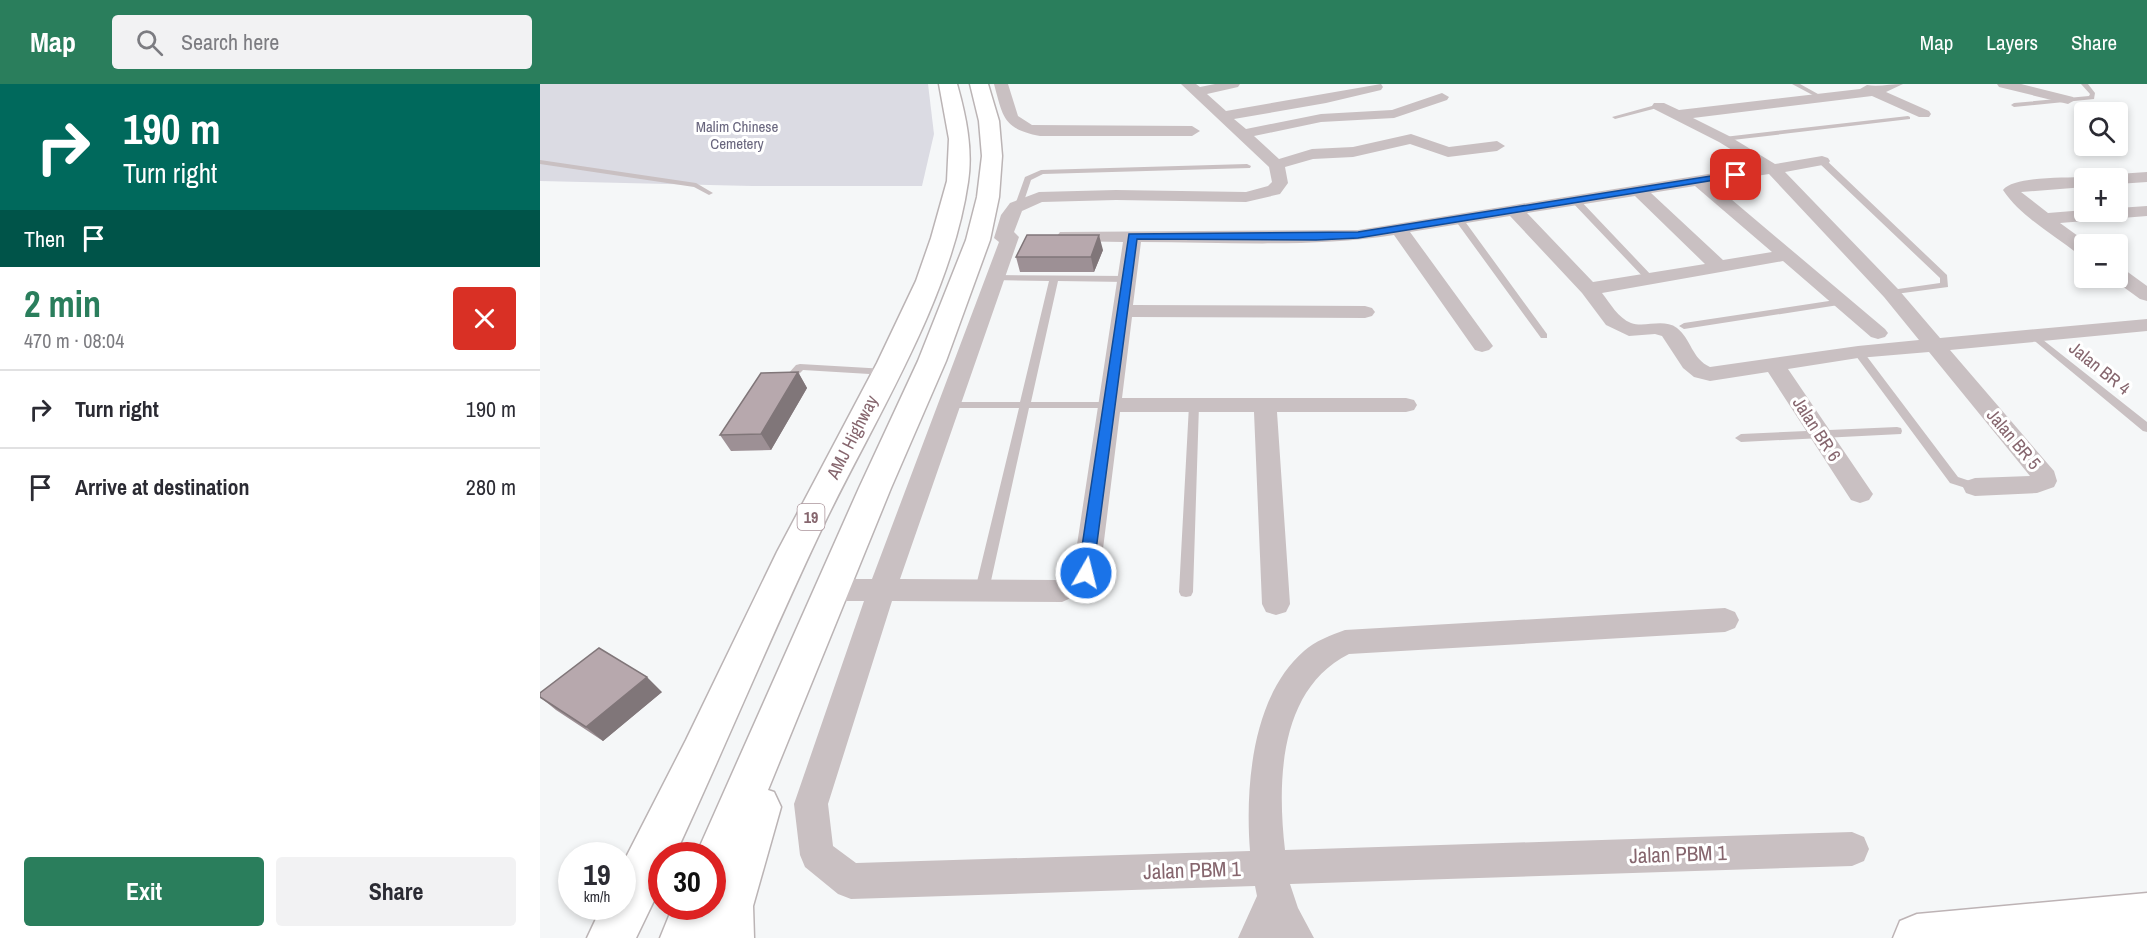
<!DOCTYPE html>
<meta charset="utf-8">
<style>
:root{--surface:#fff;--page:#f2f2f3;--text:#2b2b33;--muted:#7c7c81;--line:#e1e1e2;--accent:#2a7e5c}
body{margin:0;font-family:"Archivo Narrow",sans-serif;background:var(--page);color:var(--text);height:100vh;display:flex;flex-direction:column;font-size:22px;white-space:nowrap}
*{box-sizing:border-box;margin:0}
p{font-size:20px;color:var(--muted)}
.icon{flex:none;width:33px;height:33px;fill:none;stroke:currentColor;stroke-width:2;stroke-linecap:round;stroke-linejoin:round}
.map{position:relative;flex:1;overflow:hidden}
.drawer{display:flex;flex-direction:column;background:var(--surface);width:540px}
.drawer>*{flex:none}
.guide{background:#00695c;color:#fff;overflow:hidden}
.buttons{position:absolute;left:1534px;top:18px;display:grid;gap:12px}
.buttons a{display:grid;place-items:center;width:54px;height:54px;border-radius:6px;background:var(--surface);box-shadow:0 3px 9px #0003;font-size:30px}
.speed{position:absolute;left:18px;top:758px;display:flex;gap:12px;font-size:30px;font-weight:700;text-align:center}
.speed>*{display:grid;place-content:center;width:78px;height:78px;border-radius:50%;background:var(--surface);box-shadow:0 3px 9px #0003;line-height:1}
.speed small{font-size:15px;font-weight:400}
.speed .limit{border:9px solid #d22;background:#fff;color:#111}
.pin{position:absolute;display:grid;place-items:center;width:51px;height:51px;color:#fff;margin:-26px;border-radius:12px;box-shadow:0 3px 9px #0006}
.me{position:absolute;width:66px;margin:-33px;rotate:8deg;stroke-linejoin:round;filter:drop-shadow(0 0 4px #0008)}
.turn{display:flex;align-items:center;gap:21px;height:126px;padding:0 24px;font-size:27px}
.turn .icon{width:78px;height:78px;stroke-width:2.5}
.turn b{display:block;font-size:42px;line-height:51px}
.then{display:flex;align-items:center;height:57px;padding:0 24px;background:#0003;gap:12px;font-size:22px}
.round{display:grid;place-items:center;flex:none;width:63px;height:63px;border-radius:6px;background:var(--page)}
.headline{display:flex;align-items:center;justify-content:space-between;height:102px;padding:0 24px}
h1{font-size:36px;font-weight:700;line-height:45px;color:var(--accent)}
.cta{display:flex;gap:12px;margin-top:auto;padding:12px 24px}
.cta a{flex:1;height:69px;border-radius:6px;background:var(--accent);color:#fff;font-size:24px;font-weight:700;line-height:69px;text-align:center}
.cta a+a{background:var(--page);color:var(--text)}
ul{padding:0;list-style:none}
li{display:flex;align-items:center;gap:18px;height:78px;padding:0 24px;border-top:2px solid var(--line)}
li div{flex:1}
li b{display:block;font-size:22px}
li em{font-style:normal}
header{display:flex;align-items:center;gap:36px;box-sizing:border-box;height:84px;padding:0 30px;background:var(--accent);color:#fff}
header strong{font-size:28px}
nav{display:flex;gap:33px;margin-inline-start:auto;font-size:21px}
.search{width:420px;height:54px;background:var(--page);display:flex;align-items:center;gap:15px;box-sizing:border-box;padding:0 21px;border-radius:6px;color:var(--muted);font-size:22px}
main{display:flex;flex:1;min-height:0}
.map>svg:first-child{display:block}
</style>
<header>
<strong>Map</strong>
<div class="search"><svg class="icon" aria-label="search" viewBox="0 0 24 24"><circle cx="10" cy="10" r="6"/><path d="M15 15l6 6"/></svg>Search here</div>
<nav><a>Map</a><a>Layers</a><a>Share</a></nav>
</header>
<main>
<section class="drawer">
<div class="guide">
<div class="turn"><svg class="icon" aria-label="right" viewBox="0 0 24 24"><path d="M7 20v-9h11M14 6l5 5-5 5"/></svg><div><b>190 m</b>Turn right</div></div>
<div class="then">Then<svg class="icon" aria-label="arrive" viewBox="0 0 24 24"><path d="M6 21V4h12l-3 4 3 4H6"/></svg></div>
</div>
<div class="headline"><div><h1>2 min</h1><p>470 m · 08:04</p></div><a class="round" style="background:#d93025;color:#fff"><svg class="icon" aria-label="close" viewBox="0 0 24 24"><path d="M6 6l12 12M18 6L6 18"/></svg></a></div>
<ul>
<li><svg class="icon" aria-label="right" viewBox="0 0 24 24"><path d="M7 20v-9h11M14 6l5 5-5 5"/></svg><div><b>Turn right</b></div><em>190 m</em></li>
<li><svg class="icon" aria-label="arrive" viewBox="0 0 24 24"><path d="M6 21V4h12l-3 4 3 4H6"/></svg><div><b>Arrive at destination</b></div><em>280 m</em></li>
</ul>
<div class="cta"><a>Exit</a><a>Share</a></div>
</section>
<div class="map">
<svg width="1607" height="854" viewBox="0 0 1607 854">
<rect width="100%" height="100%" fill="#f5f7f8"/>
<!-- green -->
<path fill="#dbdbe3" d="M0 0H388L394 50 382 102H212L0 97Z"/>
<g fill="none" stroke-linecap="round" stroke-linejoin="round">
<defs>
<path id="secondary" d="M1607 809V854H1353L1360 837 1377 830Z"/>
<path id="trunk" d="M399 0H417C426 32 433 65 428 98 411 216 335 334 284 440 232 549 186 661 135 771H122V800L96 854H47L62 822H82V781L146 656 237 468 337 279 376 197 391 154 407 97 409 55Z
M430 0H448L459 37 462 72 459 113 450 156 406 277 351 404 228 706 234 708 241 723 213 822 214 854H120L133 822H172V771H156L319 404 378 277 426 156 437 113 442 72 439 37Z"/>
</defs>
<!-- secondary casing -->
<use href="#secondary" stroke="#bdb3b5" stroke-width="3"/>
<!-- trunk casing -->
<use href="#trunk" stroke="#bbb4b5" stroke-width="3"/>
<!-- service -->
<path fill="#c9c0c2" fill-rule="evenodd" d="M1252 0H1260L1287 15 1282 16Z
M1541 0H1548L1555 9 1554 15 1474 23 1471 21 1474 19 1549 12 1550 10Z
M1119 20 1122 22 1121 23 1075 35 1072 33Z
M1368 32 1370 33V35L1184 57 1180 55 1184 53Z
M1279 75H1285L1407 191 1408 203 1348 211 1346 209 1351 206 1400 199V194L1279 79Z
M0 76 156 99 173 109 169 111 154 103 0 80Z
M707 80 711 82 710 84 503 90 491 96 482 123 475 121 485 93 501 86Z
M1031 113H1037L1113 193V197H1107L1031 117Z
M915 132H921L1007 250V254H1001L915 136Z
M455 191 587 192 592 195 587 198 518 197 491 318H569L574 321 569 324H489L449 506 447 510 442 511 437 510 435 506 479 324H409L404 321 409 318H480L509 197 452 196V192Z
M1302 215 1305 216V220L1144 245 1139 242 1144 239Z
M1493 248 1607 338V348L1603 347 1490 253 1488 251Z
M1318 265 1322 266 1418 393 1439 400 1441 403 1439 406 1435 407 1410 399 1313 268Z
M260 280 346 285 351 288 346 291 263 286 256 293H248L247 291 256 281Z
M654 318 659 321 653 508 651 512 646 513 641 512 639 508 649 321Z
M1357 343 1361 344 1362 347 1361 350 1201 358 1195 354 1201 350Z"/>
<!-- minor -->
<path fill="#c9c0c2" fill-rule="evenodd" d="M454 0H468L478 32 492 41 652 42 660 47 652 52H500C463 45 463 33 454 0Z
M641 0H656L660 3 675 0H700L698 3 667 10 686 27 841 0 843 3 841 6 786 19 694 35 706 45 781 30 852 26 902 9 909 13 907 16 854 34 781 38 714 52 739 75 772 65 813 63 871 50 909 63 957 57 965 62 957 67 908 73 870 60 813 73 773 75 745 83 748 99 740 110 706 118 576 116 502 118 482 127 474 148 479 153 360 495 518 496 533 487 583 158 526 157 520 156 517 152 520 148 818 146 1218 82 1179 58 1114 25 1112 22 1114 19H1124L1139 26 1320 5 1327 1C1338 3 1351 0 1363 0L1346 8 1389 27 1391 30 1389 33H1379L1332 12 1153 34 1189 52 1235 80 1282 72 1288 74 1290 77 1288 80 1245 88 1358 205 1400 254 1607 235V247L1410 266 1514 387 1517 397 1514 403 1497 409 1435 412 1426 409 1423 403 1426 397 1435 394 1490 392 1389 268 1318 274 1248 285 1333 410 1329 416 1320 419 1311 416 1228 288 1170 297 1154 293 1143 284 1122 252 1115 250 1089 252 1066 241 1042 209 970 132 870 148 953 262 949 266 942 268 935 266 854 151C771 164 685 158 601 158L593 221 825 222 832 224 835 228 832 232 825 234 592 233 582 314H866L874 316 877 321 874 326 866 328H737L750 520 746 528 736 531 726 528 722 520 714 328H580L560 489 551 505 522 518 352 517 288 720 293 762 316 779 710 767C705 703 712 612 764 567 775 557 791 551 805 546L1185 524 1195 528 1199 536 1195 544 1185 548 809 570C739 605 737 697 745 766L1312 748 1324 753 1329 765 1324 777 1312 782 750 800 758 824 774 854H698L717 812 715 802 311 815 298 810 265 783 260 771 254 720 324 517H292L282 514 278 506 282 498 292 495H332L459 158 454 154 461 131 470 119 499 108 576 106 706 108 728 102 732 98 729 83ZM1229 90 1344 213 1379 256 1318 262 1170 283C1152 275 1151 255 1137 244 1123 234 1105 244 1091 239 1078 234 1070 219 1062 209L1243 177 1331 253 1338 255 1345 253 1348 249 1345 245 1172 99ZM1155 102 1232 168 1183 176 1111 109ZM1095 112 1165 180 1053 198 987 129Z
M1457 0H1481L1533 13 1535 16 1528 20 1459 3Z
M1607 88V98L1578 100V94H1570L1578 90Z
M1545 93 1551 94H1545V103L1481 108 1508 129 1545 126 1578 128V124L1607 122V132L1520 139 1549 160H1545V172L1538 170C1513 150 1481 133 1463 106 1474 92 1526 94 1545 93Z
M1578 184 1585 186 1607 202V217L1600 215 1571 194H1578Z"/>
<!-- secondary -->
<use href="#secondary" fill="#fff" fill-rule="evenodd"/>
<!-- trunk -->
<use href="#trunk" fill="#fff" fill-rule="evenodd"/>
</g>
<!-- wall -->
<path fill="#9d9095" d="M563 166 554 188H480L476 173Z
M258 288 267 304 231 366 191 367 180 351Z
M122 608 63 657 16 626 0 613Z"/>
<!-- shaded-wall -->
<path fill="#807679" d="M559 151 563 166 554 188 551 173Z
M258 288 267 304 231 366 221 350Z
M107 593 122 608 63 657 46 643Z"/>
<!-- building -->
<path fill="#b7a8ad" stroke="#807679" stroke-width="1.5" d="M487 151H559L551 173H476Z
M258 288 221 350 180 351 221 289Z
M59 564 107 593 46 643 0 613V609Z"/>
<!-- route -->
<path fill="#1a73e8" stroke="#114b97" stroke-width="1.5" d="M1196 88 1199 89V92L818 154 776 156 597 155 553 489 551 493H541L538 489 589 150 818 148Z"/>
<g text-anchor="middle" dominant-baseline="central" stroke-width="6" stroke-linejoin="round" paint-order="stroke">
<!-- far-park labels -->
<g font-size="15" fill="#68657d" stroke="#fff">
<text x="197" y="42">Malim Chinese<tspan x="197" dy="17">Cemetery</tspan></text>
</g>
<!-- shield labels -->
<rect fill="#fff" stroke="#aa949a" stroke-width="1.5" x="257.5" y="420" width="27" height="26" rx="4.5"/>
<g font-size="16" font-weight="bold" fill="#86666e">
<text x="271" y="433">19</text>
</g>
<!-- street labels -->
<g font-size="18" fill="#86666e" stroke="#fff">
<text transform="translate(1560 284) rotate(39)">Jalan BR 4</text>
<text transform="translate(1277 345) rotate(57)">Jalan BR 6</text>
<text transform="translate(312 353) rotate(-63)">AMJ Highway</text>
<text transform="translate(1474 355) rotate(50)">Jalan BR 5</text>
</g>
<!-- near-street labels -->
<g font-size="21" fill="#86666e" stroke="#fff">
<text transform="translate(1138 770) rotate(-2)">Jalan PBM 1</text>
<text transform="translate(652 786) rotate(-2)">Jalan PBM 1</text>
</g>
</g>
</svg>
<div class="buttons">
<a><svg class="icon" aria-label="search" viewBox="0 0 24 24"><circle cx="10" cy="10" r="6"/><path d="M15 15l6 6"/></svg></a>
<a>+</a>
<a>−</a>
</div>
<div class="speed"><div>19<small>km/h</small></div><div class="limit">30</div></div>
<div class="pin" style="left:1196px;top:91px;background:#d93025"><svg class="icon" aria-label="arrive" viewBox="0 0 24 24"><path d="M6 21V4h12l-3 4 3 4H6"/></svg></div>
<svg class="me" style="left:546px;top:489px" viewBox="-20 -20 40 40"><circle r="17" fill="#1a73e8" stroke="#fff" stroke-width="3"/><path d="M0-11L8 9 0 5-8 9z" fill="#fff"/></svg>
</div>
</main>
